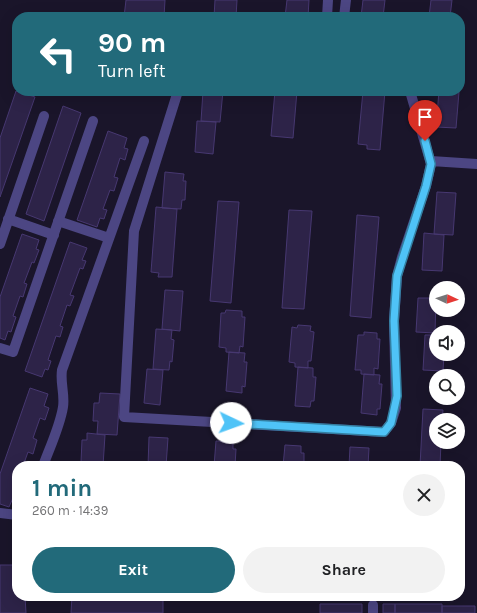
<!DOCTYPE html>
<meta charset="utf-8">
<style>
:root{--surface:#fff;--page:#f2f2f2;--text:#202124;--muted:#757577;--accent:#226a7a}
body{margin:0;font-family:Karla,sans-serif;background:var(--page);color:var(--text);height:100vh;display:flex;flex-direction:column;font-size:15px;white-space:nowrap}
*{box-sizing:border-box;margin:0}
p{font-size:13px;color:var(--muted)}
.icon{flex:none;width:22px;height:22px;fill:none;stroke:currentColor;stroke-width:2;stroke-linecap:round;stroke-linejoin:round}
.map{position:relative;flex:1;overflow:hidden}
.drawer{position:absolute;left:12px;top:461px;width:453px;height:140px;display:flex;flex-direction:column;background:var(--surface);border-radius:16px;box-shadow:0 4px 16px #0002}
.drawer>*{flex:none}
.guide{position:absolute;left:12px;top:12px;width:453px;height:84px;border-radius:16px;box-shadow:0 4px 16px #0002;background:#226a7a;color:#fff;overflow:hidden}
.needle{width:26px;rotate:94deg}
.controls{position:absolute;left:429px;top:281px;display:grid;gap:8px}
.controls a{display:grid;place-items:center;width:36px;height:36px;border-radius:50%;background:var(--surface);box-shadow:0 4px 16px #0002;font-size:20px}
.pin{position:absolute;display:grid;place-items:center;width:34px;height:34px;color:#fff;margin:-41px -17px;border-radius:50% 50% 50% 0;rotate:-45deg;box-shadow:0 0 4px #0007}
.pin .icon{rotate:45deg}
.me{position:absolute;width:44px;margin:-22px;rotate:93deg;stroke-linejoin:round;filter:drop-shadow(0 0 3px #0008)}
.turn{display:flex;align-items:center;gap:14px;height:84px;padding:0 20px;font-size:18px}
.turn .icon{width:52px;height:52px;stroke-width:2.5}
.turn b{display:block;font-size:28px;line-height:34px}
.round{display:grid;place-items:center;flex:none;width:42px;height:42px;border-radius:21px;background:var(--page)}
.summary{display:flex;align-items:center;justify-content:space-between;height:68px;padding:0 20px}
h1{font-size:24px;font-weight:700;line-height:30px;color:var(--accent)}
.cta{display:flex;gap:8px;margin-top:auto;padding:8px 20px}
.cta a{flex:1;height:46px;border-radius:24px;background:var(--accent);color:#fff;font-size:16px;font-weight:700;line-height:46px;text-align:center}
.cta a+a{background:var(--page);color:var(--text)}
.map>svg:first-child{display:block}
</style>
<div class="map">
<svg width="477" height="613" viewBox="0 0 477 613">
<rect width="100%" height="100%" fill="#1a152a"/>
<!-- building -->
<path fill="#2d2348" stroke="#473871" d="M126 0H165L164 17H124Z
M215 0H237L236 17H214Z
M287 0H309L308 17H285Z
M363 0H385L383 17H361Z
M431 0H452L450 17H429Z
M16 91 35 97 0 197V138Z
M203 91H223L220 122 201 121Z
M275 91H297L293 138 271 136Z
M363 91H385L380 150 367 149V145L358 144Z
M439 91 459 92 456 128 436 127Z
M63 106 81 113 44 221 26 214Z
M197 121 216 122 213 154 195 152Z
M108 131 127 138 124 148 128 149 125 160 120 158 114 177 118 178 114 191 110 190 103 209 107 210 104 219 100 218 97 227 77 220Z
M165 172 184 174 183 181H186L185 200H182L181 209 162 208Z
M437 192 456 193 453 235 434 234Z
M218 201 239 202 231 303 210 301Z
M156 207 177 209 172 277H158L159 273 151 272Z
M289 210 312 211 304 309 282 308Z
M357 215 379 217 371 318 350 316Z
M424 233 444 235 442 271 422 270Z
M22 234 39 240 36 249 39 250 34 263 32 262 24 283 27 284 23 297 20 296 13 316 16 317 11 332 8 331 5 340 0 338V297Z
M70 242 87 248 82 260 86 261 83 269 80 268 70 295 74 296 70 306 67 305 60 326 63 327 60 337 56 336 48 360 51 361 48 370 45 369 42 377 25 371Z
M165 290 183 291 180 331 162 329Z
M418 298H436L435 333 416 332Z
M226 310 242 311V317H245L243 347 240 346 239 353 226 352V348L219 347 221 313H225Z
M298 325 311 326 310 331 314 332 311 361H308V368L295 367V363L289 362 292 327 297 328Z
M156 329 172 330 171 339 174 340 172 362 170 361 169 370 153 369Z
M364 332 377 333V339H380L378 369 374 368V375L361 374V370H355L358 335H364Z
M425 335H436V354H444L443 371 423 370Z
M229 352 245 353 244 362H247L245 387 242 386V393L226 391Z
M298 367 313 368V377H316L314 401H311L310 407 295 406Z
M147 369 163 370 160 405 144 403Z
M364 374 380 375 379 384H382L380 409H377V415L361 413Z
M30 388 48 394 44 406 49 408 45 420 40 418 33 438 37 440 33 454 28 452 23 466H17V489L9 507 0 504V474Z
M100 393 120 394 117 435 97 434 98 421H93L94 403H99Z
M423 409 443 410 442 420H436V442H441L440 466H420Z
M87 433 105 435 103 466H85V462H81L82 440H87Z
M149 437 168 438 166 466H148Z
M216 441 233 442V449H236L235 466H214Z
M285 445 301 446V453H304V466H283Z
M350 447 369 448 368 466H349Z
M0 565H17V596H25L26 613H0Z
M72 596H163V613H71Z
M320 604H362V613H320Z
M383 604H395V613H383Z
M395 604H442V613H395Z
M442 606H475V613H442Z"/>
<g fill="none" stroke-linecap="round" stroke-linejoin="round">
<!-- minor -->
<path stroke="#4c4683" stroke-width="10" d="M327 17 328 0
M344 17 346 0
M178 91 134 231 124 417 384 432 391 423 396 408 394 321 397 276 402 257 426 186 431 164 410 91
M431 161 477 164
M8 219 54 235
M58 221 109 238
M0 244 44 116
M0 348 13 352 93 121
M43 466C50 447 60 426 63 407 65 394 60 383 62 370L144 141
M0 513 17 515
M373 605V613"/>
</g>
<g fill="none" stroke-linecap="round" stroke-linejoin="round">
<defs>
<path id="route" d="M231 423 384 432 391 423 397 396 394 321 397 276 426 186 431 164 425 141"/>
</defs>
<!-- route casing -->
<use href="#route" stroke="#337fa1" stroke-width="10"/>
<!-- route -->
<use href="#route" stroke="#4fc3f7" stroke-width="7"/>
</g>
</svg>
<div class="controls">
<a><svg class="needle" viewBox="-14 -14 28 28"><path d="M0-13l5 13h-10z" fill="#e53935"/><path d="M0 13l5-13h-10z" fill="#757577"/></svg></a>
<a><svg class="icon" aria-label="sound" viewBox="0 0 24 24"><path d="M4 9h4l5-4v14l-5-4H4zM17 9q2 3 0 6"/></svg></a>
<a><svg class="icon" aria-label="search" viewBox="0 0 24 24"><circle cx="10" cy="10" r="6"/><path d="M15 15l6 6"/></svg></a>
<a><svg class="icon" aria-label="layers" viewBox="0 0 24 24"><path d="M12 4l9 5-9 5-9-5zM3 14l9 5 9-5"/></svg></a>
</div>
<div class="pin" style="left:425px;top:141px;background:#d93025"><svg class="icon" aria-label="arrive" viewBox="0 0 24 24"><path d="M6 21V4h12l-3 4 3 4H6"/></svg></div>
<svg class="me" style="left:231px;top:423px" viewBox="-20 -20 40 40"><circle r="19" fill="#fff"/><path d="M0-13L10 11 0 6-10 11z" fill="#4fc3f7"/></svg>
<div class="guide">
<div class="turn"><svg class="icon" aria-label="left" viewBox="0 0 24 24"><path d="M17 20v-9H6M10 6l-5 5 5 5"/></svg><div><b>90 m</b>Turn left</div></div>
</div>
<section class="drawer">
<div class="summary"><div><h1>1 min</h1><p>260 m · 14:39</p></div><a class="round"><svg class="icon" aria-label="close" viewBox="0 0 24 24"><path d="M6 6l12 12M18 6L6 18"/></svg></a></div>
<div class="cta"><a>Exit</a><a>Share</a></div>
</section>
</div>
